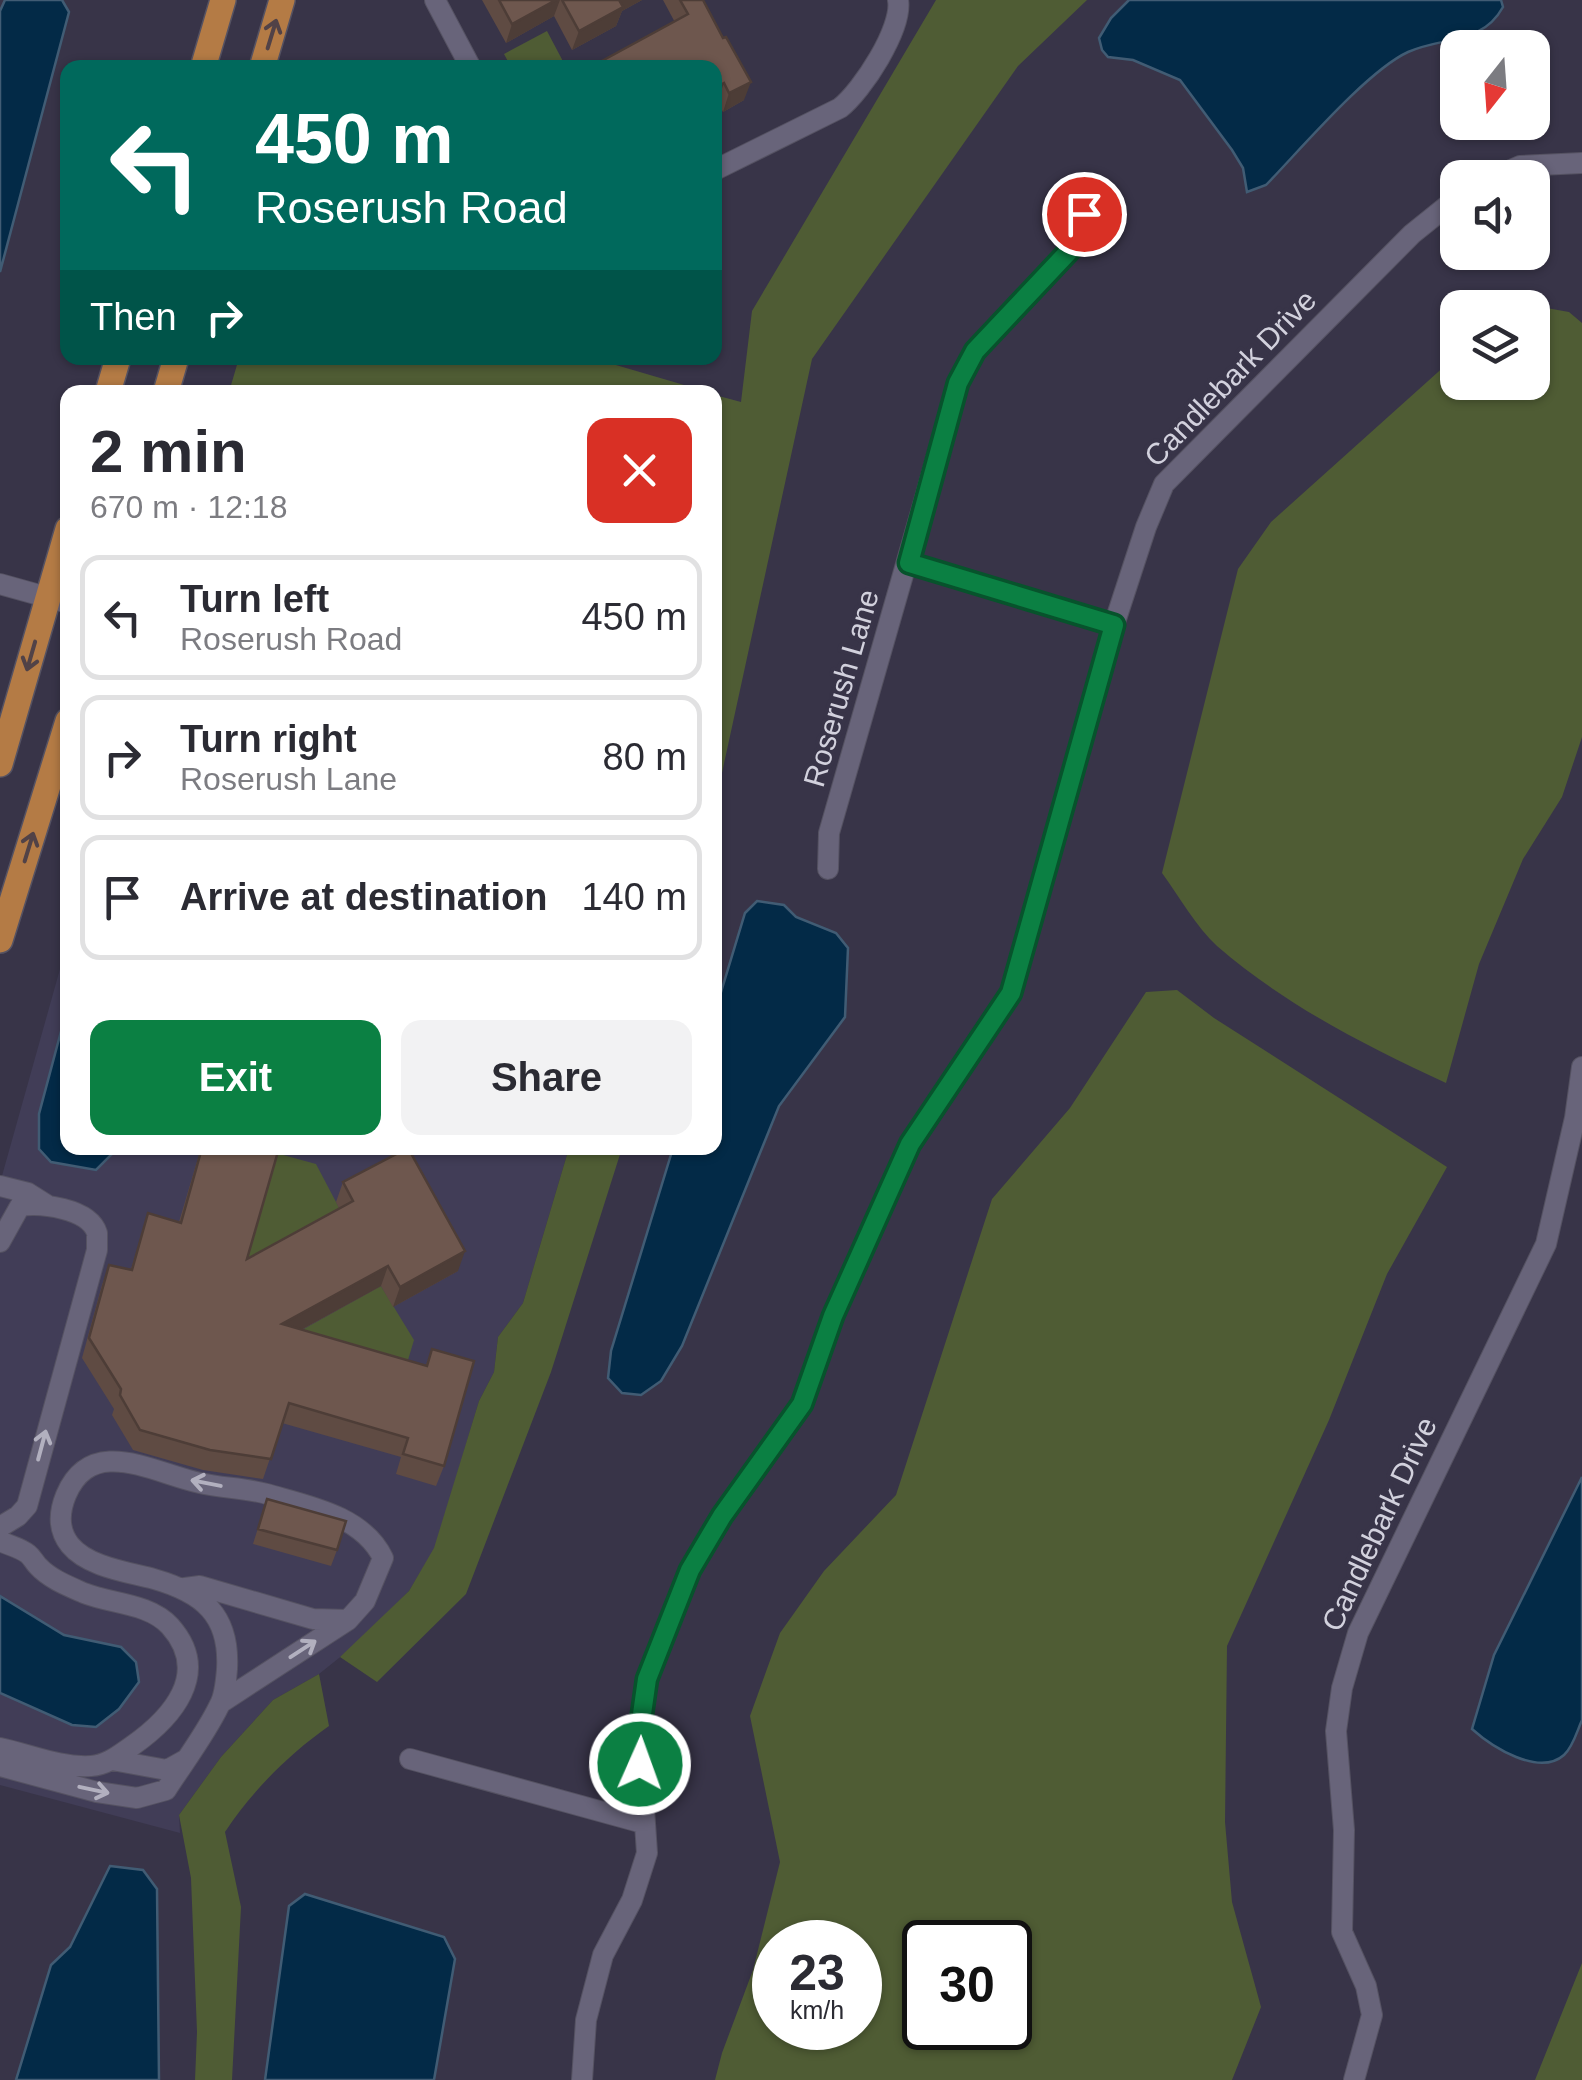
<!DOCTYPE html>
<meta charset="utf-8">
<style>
:root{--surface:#fff;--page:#f2f2f3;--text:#2b2b33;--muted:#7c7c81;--line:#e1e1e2;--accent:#0b8043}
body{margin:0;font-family:Arial,sans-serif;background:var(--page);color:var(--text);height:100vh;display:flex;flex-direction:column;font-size:38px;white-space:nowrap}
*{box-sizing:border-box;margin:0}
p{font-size:32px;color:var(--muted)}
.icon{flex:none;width:55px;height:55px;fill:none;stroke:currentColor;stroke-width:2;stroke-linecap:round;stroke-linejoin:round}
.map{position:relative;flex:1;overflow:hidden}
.details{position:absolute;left:60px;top:385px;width:662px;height:770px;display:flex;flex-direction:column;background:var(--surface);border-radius:20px;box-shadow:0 2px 8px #0004}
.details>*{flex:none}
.top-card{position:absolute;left:60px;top:60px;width:662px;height:305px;border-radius:20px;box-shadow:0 2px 8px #0004;background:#00695c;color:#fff;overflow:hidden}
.needle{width:65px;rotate:197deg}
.tools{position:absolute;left:1440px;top:30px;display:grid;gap:20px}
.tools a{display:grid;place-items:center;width:110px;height:110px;border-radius:20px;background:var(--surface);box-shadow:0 2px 8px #0004;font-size:50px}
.speed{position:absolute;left:752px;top:1920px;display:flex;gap:20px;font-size:50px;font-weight:700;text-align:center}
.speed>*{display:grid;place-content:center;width:130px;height:130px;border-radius:50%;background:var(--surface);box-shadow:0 2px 8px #0004;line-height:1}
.speed small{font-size:25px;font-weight:400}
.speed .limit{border:5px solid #111;border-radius:15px;background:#fff;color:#111}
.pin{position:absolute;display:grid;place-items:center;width:85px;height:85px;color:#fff;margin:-42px;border:5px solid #fff;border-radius:50%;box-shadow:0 2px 10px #0007}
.me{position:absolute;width:110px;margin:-55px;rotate:2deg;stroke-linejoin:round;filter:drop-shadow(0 0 8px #0008)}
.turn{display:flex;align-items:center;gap:35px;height:210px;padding:0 30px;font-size:45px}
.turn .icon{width:130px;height:130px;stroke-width:2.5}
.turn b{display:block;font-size:70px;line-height:85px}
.then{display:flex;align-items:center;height:95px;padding:0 30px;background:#0003;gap:20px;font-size:38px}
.round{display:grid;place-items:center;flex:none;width:105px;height:105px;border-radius:20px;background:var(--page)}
.headline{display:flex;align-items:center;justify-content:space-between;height:170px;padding:0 30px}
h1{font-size:60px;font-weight:700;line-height:75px}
.button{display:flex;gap:20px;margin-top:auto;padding:20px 30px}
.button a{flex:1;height:115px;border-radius:20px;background:var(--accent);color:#fff;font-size:40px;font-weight:700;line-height:115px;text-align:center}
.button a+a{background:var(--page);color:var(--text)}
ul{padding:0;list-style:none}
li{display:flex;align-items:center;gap:30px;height:125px;margin:0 20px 15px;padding:0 10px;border:5px solid var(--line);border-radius:20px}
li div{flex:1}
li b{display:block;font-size:38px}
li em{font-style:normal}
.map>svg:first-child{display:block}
</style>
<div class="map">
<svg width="1582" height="2080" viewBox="0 0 1582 2080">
<rect width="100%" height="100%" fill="#383448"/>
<!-- built -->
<path fill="#413d57" d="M67 944 68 1148H569L523 1303 498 1337 494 1372 479 1401 435 1548 409 1591 354 1646 319 1674 273 1700 221 1757 179 1815 180 1833 0 1785V1183Z"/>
<!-- green -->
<path fill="#4f5c34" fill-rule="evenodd" d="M936 0H1087L1018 66 812 359 715 805V395L741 402 752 311Z
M547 31 566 67H511L504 54Z
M1513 302 1569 312 1582 323V737L1562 797 1523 859 1479 964 1446 1083C1366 1046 1285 1005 1217 946 1196 927 1179 896 1162 873L1238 569 1271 522 1457 355 1458 382H1532V308L1507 307Z
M239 358H592L708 392H229Z
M1177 990 1214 1018 1447 1167 1387 1274 1329 1420 1227 1646 1225 1822 1232 1902 1261 2007 1232 2080H715L722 2053 753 1970 780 1862 750 1716 780 1633 824 1571 896 1495 992 1199 1070 1108 1146 992ZM860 1942V2028H775V1942ZM1010 1942V2028H925V1942Z
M569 1148H622L551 1372 466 1594 377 1682 340 1657 409 1591 434 1548 479 1401 494 1372 498 1337 523 1303Z
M276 1153 316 1164 346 1221 254 1271 246 1258Z
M381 1286 414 1340 402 1380 291 1336Z
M319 1674 329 1726C289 1754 252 1791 225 1832L241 1907 232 2080H195L197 2032 191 1878 179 1815 221 1757 273 1700Z
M1582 1963V2080H1535Z"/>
<!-- water -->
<path fill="#032a47" stroke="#415c74" stroke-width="2.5" d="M5 0H62L69 12 0 272V11Z
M1129 0H1501L1503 7C1482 45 1444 36 1408 52 1367 71 1300 150 1266 185L1247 192 1243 168 1232 150 1180 80 1133 60 1108 57 1102 50 1099 38 1111 18Z
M757 901 784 905 796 917 836 933 848 948 845 1017 779 1106 682 1346 661 1381 641 1395 622 1393 608 1378 611 1351 673 1148H715V1012L745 913Z
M67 1009 68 1148H118L96 1170 51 1162 39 1149V1114Z
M1582 1477V1720C1577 1731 1573 1747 1564 1755 1539 1777 1492 1747 1472 1729L1494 1655Z
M0 1596 64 1635 121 1647 136 1662 139 1682 119 1709 96 1727 72 1725 0 1693Z
M110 1866 143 1870 157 1889 159 2080H16L51 1965 70 1947Z
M305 1894 444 1937 455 1959 434 2080H265L289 1906Z"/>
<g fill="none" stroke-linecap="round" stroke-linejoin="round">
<defs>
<path id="minor" d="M435 0 471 68
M715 170 840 108C862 91 903 28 898 0
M1492 178 1520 166 1582 163
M909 563 1114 625
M0 584 68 603
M828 869 829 833 958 383 975 351 1071 249 1084 214
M0 1186 28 1193 47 1205
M0 1242 20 1206C41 1203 89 1208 97 1233 97 1233 97 1249 97 1250L27 1506 18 1516 0 1527
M0 1541C8 1545 21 1548 28 1554 32 1557 34 1562 38 1566 50 1579 68 1586 84 1593 111 1604 149 1603 170 1626 212 1673 172 1718 132 1746 119 1755 107 1765 91 1766 60 1768 29 1754 0 1748
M185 1588 200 1586 313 1619 348 1620
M410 1759 643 1823
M112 1760 167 1770 185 1760
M0 1766 97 1792 137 1798 166 1790C184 1762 205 1735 219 1706 225 1696 226 1681 227 1669 230 1615 203 1593 154 1579 128 1572 88 1567 70 1545 58 1530 59 1512 66 1495 92 1434 153 1473 200 1483 222 1488 245 1488 267 1494 309 1506 363 1516 383 1558L365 1601 348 1620 222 1702
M582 2080 586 2020 603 1955 632 1900 647 1853 639 1735 647 1679 690 1570 722 1516 802 1404 833 1316 910 1144 1011 993 1114 625 1146 527 1164 484 1412 234 1458 197
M1354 2080 1372 2015 1366 1986 1342 1932 1344 1830 1336 1731 1342 1688 1358 1633 1546 1244 1575 1118 1582 1067"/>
<path id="major" d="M203 68 223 0
M262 68 282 0
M108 392 118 358
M166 392 176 358
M0 764 68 529
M0 940 68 721"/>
</defs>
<!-- minor casing -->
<use href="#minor" stroke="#555262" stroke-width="22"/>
<!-- major casing -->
<use href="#major" stroke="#555262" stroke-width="28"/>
<!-- minor -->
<use href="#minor" stroke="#68647a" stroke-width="20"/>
<!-- major -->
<use href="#major" stroke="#b47b45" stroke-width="25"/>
</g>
<!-- wall -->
<path fill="#5f4b43" d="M482 0H642L622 11 616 26 572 50 554 16 506 43Z
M663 0H703L744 100 723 112Z
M201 1148H279L247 1259 339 1208 336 1202 343 1182 458 1271 393 1307 381 1286 301 1330 426 1365 432 1349 444 1466 436 1486 396 1474 401 1457 282 1423 263 1479 203 1470 133 1450 112 1415 114 1409 82 1358 102 1285 109 1265 131 1269 148 1213 179 1222Z
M267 1499 337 1550 331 1566 253 1544Z"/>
<!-- shaded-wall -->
<path fill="#4d3d37" d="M556 0H560L554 16 506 43 512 24Z
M617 0H642L622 11 616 26 572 50 579 31Z
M751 82 744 100 723 112 729 93Z
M724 83 717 102 715 103V88Z
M465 1251 458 1271 393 1307 400 1287Z
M388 1266 381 1286 275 1344 282 1324Z"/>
<!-- building -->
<path fill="#6e574e" stroke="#4d3d37" stroke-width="2.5" d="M499 0H556L512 24Z
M562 0H619L623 7 579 31Z
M680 0H703L723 38 726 37 751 82 729 93 724 83 715 88V68H589L688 14Z
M202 1148H279L247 1259 353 1201 343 1182 408 1148 465 1251 400 1287 388 1266 282 1324 427 1366 432 1349 474 1361 444 1466 403 1454 408 1438 289 1403 271 1459 210 1450 140 1430 120 1395 121 1389 89 1338 109 1265 132 1270 148 1213 181 1223Z
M267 1499 346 1521 337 1550 258 1529Z"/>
<!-- one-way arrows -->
<defs><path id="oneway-shaft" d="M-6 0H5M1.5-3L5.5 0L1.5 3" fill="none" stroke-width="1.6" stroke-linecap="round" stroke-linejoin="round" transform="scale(2.5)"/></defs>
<g stroke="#514247">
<use href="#oneway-shaft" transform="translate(272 34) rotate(-73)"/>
<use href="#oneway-shaft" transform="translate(31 656) rotate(106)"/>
<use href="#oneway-shaft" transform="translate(29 847) rotate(-73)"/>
</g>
<g stroke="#b2b0bf">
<use href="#oneway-shaft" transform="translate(42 1445) rotate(-75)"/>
<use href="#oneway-shaft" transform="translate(206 1483) rotate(-169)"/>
<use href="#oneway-shaft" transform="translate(303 1649) rotate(-33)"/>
<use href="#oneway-shaft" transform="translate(94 1790) rotate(12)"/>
</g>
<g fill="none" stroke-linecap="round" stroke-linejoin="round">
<defs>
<path id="route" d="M640 1764 639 1735 647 1679 690 1570 722 1516 802 1404 833 1316 910 1144 1011 993 1114 625 909 563 958 383 975 351 1071 249 1084 214"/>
</defs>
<!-- route casing -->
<use href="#route" stroke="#07532c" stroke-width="25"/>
<!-- route -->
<use href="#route" stroke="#0b8043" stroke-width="18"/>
</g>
<g text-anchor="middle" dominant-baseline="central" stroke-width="8" stroke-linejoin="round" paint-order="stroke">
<!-- street labels -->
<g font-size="30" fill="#d2d1dd" stroke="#383448">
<text transform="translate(1230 378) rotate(-46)">Candlebark Drive</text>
<text transform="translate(841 688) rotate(-74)">Roserush Lane</text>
<text transform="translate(1379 1524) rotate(-65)">Candlebark Drive</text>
</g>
</g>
</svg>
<div class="tools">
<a><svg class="needle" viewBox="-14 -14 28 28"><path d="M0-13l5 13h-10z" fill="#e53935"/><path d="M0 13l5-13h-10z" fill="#7c7c81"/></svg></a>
<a><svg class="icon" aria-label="sound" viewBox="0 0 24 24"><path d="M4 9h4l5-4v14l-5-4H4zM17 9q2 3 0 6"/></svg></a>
<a><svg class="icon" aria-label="layers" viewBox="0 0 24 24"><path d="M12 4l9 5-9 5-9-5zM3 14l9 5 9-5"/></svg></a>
</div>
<div class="speed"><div>23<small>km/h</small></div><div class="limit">30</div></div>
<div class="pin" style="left:1084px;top:214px;background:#d93025"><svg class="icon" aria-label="arrive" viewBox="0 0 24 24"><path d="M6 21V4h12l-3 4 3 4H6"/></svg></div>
<svg class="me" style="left:640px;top:1764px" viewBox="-20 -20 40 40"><circle r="17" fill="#0b8043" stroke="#fff" stroke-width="3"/><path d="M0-11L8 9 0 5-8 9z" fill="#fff"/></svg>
<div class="top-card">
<div class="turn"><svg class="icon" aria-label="left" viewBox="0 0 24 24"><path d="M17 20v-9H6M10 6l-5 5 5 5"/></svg><div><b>450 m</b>Roserush Road</div></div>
<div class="then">Then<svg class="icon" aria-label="right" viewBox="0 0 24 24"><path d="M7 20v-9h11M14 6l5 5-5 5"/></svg></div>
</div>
<section class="details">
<div class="headline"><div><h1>2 min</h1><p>670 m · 12:18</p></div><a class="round" style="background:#d93025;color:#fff"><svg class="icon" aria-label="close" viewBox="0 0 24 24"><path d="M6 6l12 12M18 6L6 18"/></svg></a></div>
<ul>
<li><svg class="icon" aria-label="left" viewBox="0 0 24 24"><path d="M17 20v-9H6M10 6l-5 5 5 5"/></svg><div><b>Turn left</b><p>Roserush Road</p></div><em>450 m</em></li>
<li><svg class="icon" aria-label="right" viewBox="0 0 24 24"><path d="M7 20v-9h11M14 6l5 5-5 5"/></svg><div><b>Turn right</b><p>Roserush Lane</p></div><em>80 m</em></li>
<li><svg class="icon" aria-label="arrive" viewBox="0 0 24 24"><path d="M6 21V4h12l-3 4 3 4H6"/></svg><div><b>Arrive at destination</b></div><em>140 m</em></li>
</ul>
<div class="button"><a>Exit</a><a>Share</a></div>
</section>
</div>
